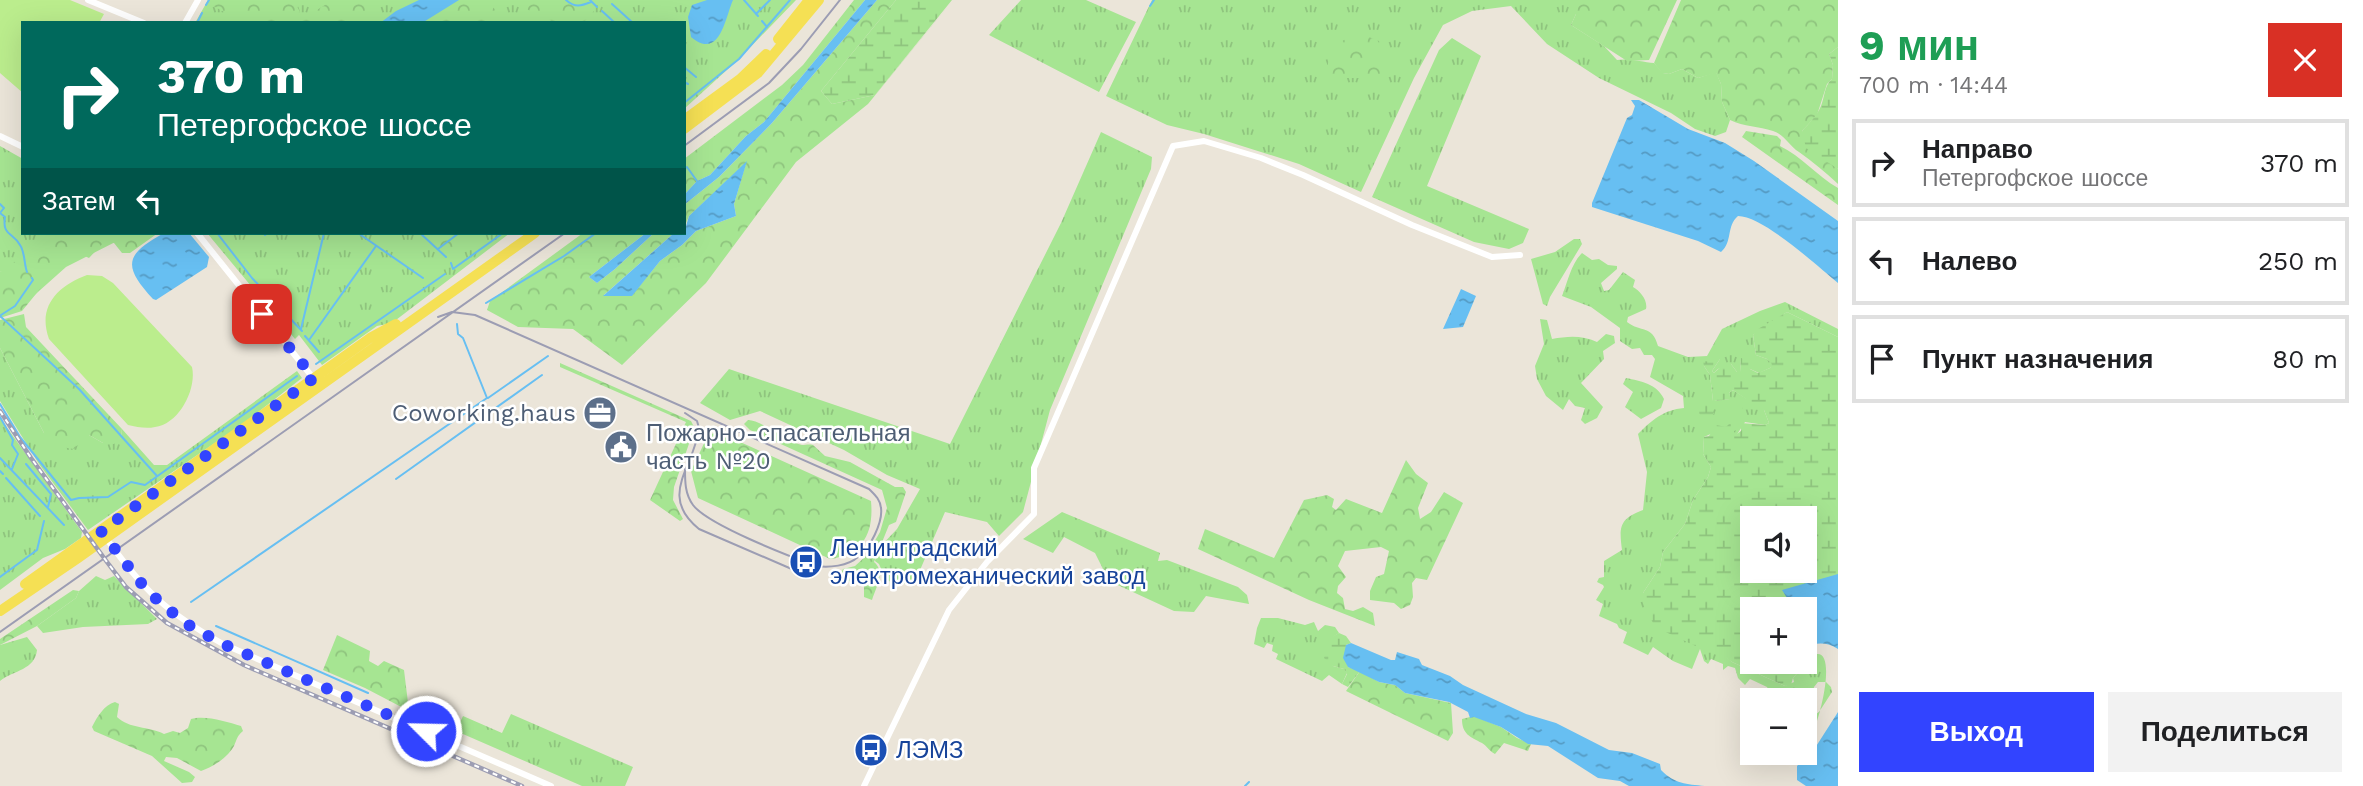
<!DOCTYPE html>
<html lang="ru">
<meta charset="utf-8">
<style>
:root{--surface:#fff;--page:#f2f2f2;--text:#202124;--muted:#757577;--line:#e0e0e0;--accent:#3244ff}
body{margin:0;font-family:"Work Sans",sans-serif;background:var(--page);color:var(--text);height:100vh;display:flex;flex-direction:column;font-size:26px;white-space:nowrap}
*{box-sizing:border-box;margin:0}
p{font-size:23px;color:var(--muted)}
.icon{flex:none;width:38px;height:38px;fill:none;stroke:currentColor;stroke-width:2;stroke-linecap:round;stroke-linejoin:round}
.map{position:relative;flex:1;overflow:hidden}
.sheet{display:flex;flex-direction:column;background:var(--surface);width:525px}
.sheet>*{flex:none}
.top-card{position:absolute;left:21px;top:21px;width:665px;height:214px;border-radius:0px;box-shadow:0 7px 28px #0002;background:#00695c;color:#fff;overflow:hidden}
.tools{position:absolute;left:1740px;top:506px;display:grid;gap:14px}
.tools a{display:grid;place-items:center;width:77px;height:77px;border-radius:0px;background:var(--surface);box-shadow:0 7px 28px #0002;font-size:35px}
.pin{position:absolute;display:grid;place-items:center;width:60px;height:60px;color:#fff;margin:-30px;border-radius:14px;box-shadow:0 4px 10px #0006}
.me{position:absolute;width:77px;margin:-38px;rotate:293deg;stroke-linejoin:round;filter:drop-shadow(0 0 5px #0008)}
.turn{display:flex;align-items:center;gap:24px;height:147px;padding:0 21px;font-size:32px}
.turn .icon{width:91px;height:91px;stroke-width:2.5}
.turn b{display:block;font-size:49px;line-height:60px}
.then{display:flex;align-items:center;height:66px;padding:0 21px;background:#0003;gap:14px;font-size:26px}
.round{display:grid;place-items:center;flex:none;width:74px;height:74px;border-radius:0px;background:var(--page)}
.overview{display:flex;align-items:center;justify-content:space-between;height:119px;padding:0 21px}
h1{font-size:42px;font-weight:700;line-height:52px;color:#1e9e55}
.cta{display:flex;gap:14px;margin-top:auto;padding:14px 21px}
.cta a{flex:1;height:80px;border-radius:0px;background:var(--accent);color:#fff;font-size:28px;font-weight:700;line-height:80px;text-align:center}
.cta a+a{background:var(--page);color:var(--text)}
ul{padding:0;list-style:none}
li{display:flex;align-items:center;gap:21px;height:88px;margin:0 14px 10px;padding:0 7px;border:4px solid var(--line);border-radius:0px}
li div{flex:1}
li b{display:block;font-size:26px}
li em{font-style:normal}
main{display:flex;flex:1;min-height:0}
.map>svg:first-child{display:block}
</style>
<main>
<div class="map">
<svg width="1838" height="786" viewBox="0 0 1838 786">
<defs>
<pattern id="grass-tufts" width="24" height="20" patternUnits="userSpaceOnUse" patternTransform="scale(1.75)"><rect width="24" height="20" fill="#a6e592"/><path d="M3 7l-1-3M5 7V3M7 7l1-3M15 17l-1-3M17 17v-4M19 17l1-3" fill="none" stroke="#8fc47e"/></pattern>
<pattern id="forest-crowns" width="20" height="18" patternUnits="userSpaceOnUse" patternTransform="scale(1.75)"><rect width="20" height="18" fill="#a6e592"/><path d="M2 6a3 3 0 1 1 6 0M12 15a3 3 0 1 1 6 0" fill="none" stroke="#8fc47e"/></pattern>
<pattern id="wetland-marsh" width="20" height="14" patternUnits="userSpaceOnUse" patternTransform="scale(1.75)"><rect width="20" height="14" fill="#a6e592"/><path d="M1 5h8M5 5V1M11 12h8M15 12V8" fill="none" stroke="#8fc47e"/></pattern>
<pattern id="water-ripples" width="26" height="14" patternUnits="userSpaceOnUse" patternTransform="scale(1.75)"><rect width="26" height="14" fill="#67bff2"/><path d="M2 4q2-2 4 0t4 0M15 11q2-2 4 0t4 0" fill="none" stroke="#559bc4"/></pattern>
</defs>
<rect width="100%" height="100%" fill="#ebe5d9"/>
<!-- grass -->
<path fill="url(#grass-tufts)" d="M208 0H796L739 59 684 109V23H195Z
M1021 0H1086L1136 22 1099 92 989 35Z
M1152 0H1576V14L1571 25 1604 46 1617 60C1628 58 1643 62 1654 63L1663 73 1669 74 1682 69 1698 78 1716 72 1721 84 1722 102 1730 120 1726 132 1715 136 1695 129 1671 113 1599 78 1547 44 1511 6 1472 11 1443 25 1414 78 1361 192 1299 164 1204 134 1167 125 1106 96Z
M1452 38 1481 56 1427 186 1529 229 1523 243 1509 249 1474 242 1372 197 1439 50Z
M1101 132 1152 157 1151 169 1050 410 1023 512 999 536 987 522 945 512 914 584H897L886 580 879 564 875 561 878 549 897 529 920 489 887 475 844 450 760 411 730 420 700 403 729 369 950 444 1061 223Z
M0 146 23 159V233H133L66 267 29 300 3 271 0 272Z
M207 233H510L392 323 377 326 322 365 299 335 295 339Z
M1574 239H1580L1582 244 1550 297 1547 306 1543 304 1531 259 1555 252Z
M1582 253 1592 260 1599 259 1608 265 1617 266V269L1601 283 1604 291 1609 290 1623 272 1635 280 1633 287C1640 291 1648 300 1646 309L1628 317 1627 322C1641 333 1652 324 1658 346L1688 357 1707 356 1722 329 1760 311 1785 302 1838 329V337L1787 312 1753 335 1756 355 1767 359 1773 364 1770 368 1759 373 1750 369 1741 359 1740 372H1737L1731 364 1718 369 1714 373 1712 371 1720 359 1704 366 1710 375 1713 401 1730 399 1729 393 1733 390 1764 410 1769 423 1765 425 1745 422 1736 436H1734V431L1726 427 1704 437 1703 454 1711 467 1708 477 1693 500 1685 524 1663 552 1660 567 1643 593 1706 639 1732 662 1785 686 1794 682 1793 678 1801 669 1800 662H1804V648L1812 644 1817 654C1838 652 1818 733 1804 750V722L1819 712 1832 692 1831 687 1826 682H1818L1814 687 1811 705 1804 710V700H1766L1770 693 1767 687 1750 679 1745 685 1738 678 1735 668 1728 666 1723 670V664L1711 659 1708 664 1704 661 1700 649 1692 669 1673 661 1653 647 1648 655 1623 643 1627 632 1619 628 1617 624 1599 616 1603 604 1596 600 1604 587 1603 585 1597 582 1599 578 1604 577V561L1622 550C1619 527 1619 519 1643 510L1647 472 1638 434C1652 420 1663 410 1684 408L1683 396 1650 377 1655 359 1652 355H1644L1640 348 1632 349 1620 341V328L1591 307 1562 296C1568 281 1571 264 1582 253Z
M1540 319 1547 320 1552 339C1568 336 1582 335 1597 342L1606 334 1614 336 1615 343 1603 351 1604 359 1581 383 1603 407 1597 418 1585 424 1581 420 1585 408 1575 406 1569 399 1563 410 1546 396 1537 379 1535 366 1544 344Z
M0 348 44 433 89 435 103 443 121 438 122 429 154 465H167L297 371 302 378 244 423 88 530 39 464 0 401Z
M1626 378C1641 381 1657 384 1664 399L1661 408 1641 419 1625 407 1633 392 1623 384Z
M0 418 82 532 81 538 65 549 43 558 0 590Z
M1062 512 1160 553 1158 561 1167 560 1238 587 1247 595 1249 604 1206 596 1194 612 1174 611 1109 581 1095 553 1064 537 1053 553 1023 539Z
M96 576 105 580 114 576 157 619 148 624 83 627 43 633 37 626 76 598 79 591Z
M1261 618H1278L1305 625 1314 622 1318 631 1325 625 1335 627 1339 633 1330 639 1333 666 1344 669 1347 673 1342 684 1329 675 1322 681 1276 659 1278 654 1272 651 1273 645 1267 643 1264 648 1254 644 1257 628Z
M27 637 37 650C35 670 14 670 0 681V645Z
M511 714 633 767 625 786H582L456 731 463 716 502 733Z"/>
<!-- forest -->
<path fill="url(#forest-crowns)" d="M208 0H294L300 12C264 35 240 22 207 2Z
M333 0H386L356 23H296Z
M459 0H485L502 16 497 23H422Z
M527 0H595L597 2 594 11 583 23H556L524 8Z
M854 0H865L764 122 746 136 710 175 697 181 684 195V159L782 85 803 65Z
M877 0H896L821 91 832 104 875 95 953 0 868 104 796 162 706 283 622 365 573 329 518 327 487 310 490 301 583 233H646L589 277 597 283 615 269 654 233H674L604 295H632L660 261 682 245 696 231 736 216 734 204 746 163 689 216 684 228V205L719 177 772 123Z
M1576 0H1677L1649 60 1627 61 1571 25 1576 14Z
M1681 0H1838V47L1829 54 1833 65 1832 79 1827 84 1817 115 1802 131 1838 169V184C1825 172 1813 162 1799 152 1789 146 1785 135 1773 131 1759 126 1744 127 1730 120L1722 102 1721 84 1716 73 1698 78 1682 69 1669 74 1662 73 1654 63Z
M1364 35 1379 41C1385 56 1388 64 1380 78H1338L1327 74C1328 49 1337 38 1364 35Z
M1746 131 1777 136 1781 140 1780 146C1801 156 1817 176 1838 188V205L1742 137Z
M59 233H158L130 253H122L114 243 105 241 89 258 78 253 40 289 22 311 0 318V272C21 259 36 242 59 233Z
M416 233H483L455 252 442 257Z
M24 314 26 327 122 429 121 438 114 444 103 443 89 435 74 449 61 447 44 433 0 348V320Z
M560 363 691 421 694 427 692 435 674 487 673 500 683 519 680 521 650 500 686 422 560 367Z
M748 420C762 420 786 442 802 445 805 445 809 444 813 445L825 456 850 462 895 487H903L906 492 896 522 889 525 874 562C886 572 876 587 872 600L864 597V585L844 580 841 573 843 569 855 566 866 556 880 532 887 508 882 490 750 430 744 424Z
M718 432 871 501C874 533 863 554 830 559L698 498 691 471 708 435Z
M1406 460 1416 474 1428 483 1418 508 1420 519 1431 512 1444 492 1463 503 1427 580 1416 578 1412 583 1413 597 1410 605 1401 609 1394 603 1370 600V591L1376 577 1384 574 1389 551 1381 547 1345 551 1338 566 1346 577 1338 586 1337 593 1343 598 1345 609 1353 611 1363 607 1373 613 1375 626 1309 600 1198 549 1205 529 1274 558 1304 500 1327 495 1334 499 1332 507 1336 510 1346 499 1382 513Z
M73 590 79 591 76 598 37 626 0 645V639Z
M337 635 370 651 369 661 378 666 384 661 404 670 409 711 365 688 323 670Z
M1360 671 1379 682 1395 685 1405 693 1451 703 1453 733 1448 741 1346 691Z
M115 702 119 704 117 717C129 729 149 726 164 734L173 731 180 733 188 728 191 719C206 715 227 722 241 726L243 731C237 736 237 739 234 746 227 758 213 767 201 771L177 758 166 757 164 761 189 772 195 777 192 782 182 783 152 756 94 731 92 727C97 717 104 705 115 702Z
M1474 716 1501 727 1517 738 1531 744 1528 751 1504 743 1495 754C1489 751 1487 746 1482 743 1470 737 1462 734 1462 719Z"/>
<!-- wetland -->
<path fill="url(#wetland-marsh)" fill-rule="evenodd" d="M896 0H952L875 95 832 104 821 91Z
M1838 47V169L1806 148 1802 131C1809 123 1817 116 1821 106 1825 96 1824 86 1832 79L1833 65 1829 54Z
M1787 312 1838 337V636L1804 609H1752V662H1800L1801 669 1793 678 1791 685 1785 686 1732 662 1708 645 1700 648 1655 627 1644 605 1643 593 1660 567 1663 552 1685 524 1693 500 1708 477 1711 467 1703 454 1704 437 1709 436 1716 425 1726 427 1732 421 1738 422 1739 429 1734 431V436L1741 431V423L1765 425 1769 423 1764 410 1742 409 1746 399 1733 390 1729 393 1731 399 1714 401 1711 408 1714 414 1707 419 1701 416 1693 405 1699 399 1709 407 1713 401 1710 375 1704 366 1703 361 1712 362 1714 355 1718 356 1720 359 1712 371 1714 373 1725 363 1731 364 1737 372H1740L1741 358 1749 361 1750 369 1758 373 1770 368 1772 364 1767 359 1756 355 1753 335 1758 329ZM1752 518H1804V570H1752Z
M1339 633 1346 636 1351 643 1346 645 1348 667 1360 671 1348 687 1342 684 1347 674 1344 669 1333 666 1324 658 1330 638Z"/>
<!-- pitch -->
<path fill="#bbed8d" d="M0 0H70L104 14 99 23H23V93L0 73Z
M87 275 102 276 113 283 192 367C197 389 179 424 155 427 146 429 137 427 128 425L49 339C37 306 58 286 87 275Z"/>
<!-- water -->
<path fill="url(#water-ripples)" d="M419 0H459L422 23H380L396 11Z
M707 0H733C725 18 720 61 691 37L688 17 692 5Z
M865 0H877L772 123 719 177 684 205V195L697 181 710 175 746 136 764 122Z
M1631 100H1639L1688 129 1725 143 1754 161 1838 221V283C1816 265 1763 216 1738 216 1726 226 1733 242 1721 252L1698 241 1592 207V203L1627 118 1632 115 1635 106Z
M747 161 734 204 736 216 696 231 682 245 660 261 632 296H603L674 233H684L689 216Z
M164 233H189L209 257 207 267 156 300 153 299C123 266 124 255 164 233Z
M646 233H654L615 269 597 283 589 277Z
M1461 289 1476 296 1463 327 1443 329Z
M1838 574V649C1827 642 1816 642 1804 648V609H1794L1782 590Z
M1351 643 1391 660H1395L1397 652 1419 659 1422 665 1450 676 1463 685 1526 714 1556 723 1609 750 1632 753 1660 764 1661 770C1675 784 1686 784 1705 786H1629L1620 781 1598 778 1548 746 1528 744 1501 727 1474 717 1470 718 1468 712 1449 702 1405 693 1395 685 1379 682 1348 667 1343 658 1346 645Z
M1838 712V786H1806L1797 780V766L1815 748Z"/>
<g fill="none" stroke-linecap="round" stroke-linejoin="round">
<!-- stream -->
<path stroke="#67bff2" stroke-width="2" d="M566 0C575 8 581 6 591 2
M590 0 597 7
M744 0 758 16
M612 4 633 23
M206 5 209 0
M1150 6 1154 0
M602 11 615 23
M756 14 770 0
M762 21 767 27
M197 23 202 13
M684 67 696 77
M684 82 688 84
M684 103 739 59 790 0
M684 169 687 167 697 181
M0 204 4 208 0 213 5 217C2 236 13 232 20 245 25 252 24 264 27 272
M217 233 252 278 302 331
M358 233 423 278
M420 233 446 257
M265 235 267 233
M438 249 459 233
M451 263 453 269 503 233
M486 303 564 256 596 233
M1 315 15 306 33 280 32 278
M0 316 79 389 157 476
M301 329 324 233
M305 336 319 352
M309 340 376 246
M316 364 445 274
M488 398 548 356
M0 404 20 437 71 500 79 498 108 497 131 482 145 485 297 376
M0 417 13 440 12 445 18 454 12 469
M0 458 64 525
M26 464 51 494 48 507
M0 471 3 474
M6 478 40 516
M396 479 542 375
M0 577 37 550 44 521
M191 602 487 398 463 338 458 334 457 324
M216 626 368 693
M1245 786 1249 782"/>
<!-- minor -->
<path stroke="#fff" stroke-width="6" d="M88 0 144 23
M185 23 198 0
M0 136 23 147
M197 233 314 379
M106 538C144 591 166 612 223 644L551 786
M864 786 949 610 987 562 1034 514V468L1173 146 1204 141 1261 158 1303 175 1412 225 1492 257 1520 255"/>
<!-- primary -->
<path stroke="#f5e054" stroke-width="10" d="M778 39 809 0
M684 120 740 79 766 54
M684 129 758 73 819 0
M25 584 314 378 370 338 396 324
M0 611 78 558 535 233"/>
<!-- tram -->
<path stroke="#9c9db3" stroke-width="2" d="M684 146 769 83 801 49 840 0
M438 317 452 312 475 315 869 489C875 495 880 499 881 508 883 522 870 549 858 557 848 566 829 568 816 566 789 556 708 525 693 505 685 494 685 482 685 469
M685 413 697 421 699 428C695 467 657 495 699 529L794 570 805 572 820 569
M0 632 565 233"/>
<defs>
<path id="rail" d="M0 411 31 458 107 562 126 587 167 623 244 665 522 786"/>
</defs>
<!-- rail casing -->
<use href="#rail" stroke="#9c9db3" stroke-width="4.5"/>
<!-- rail -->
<use href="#rail" stroke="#fff" stroke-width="2" stroke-dasharray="5" stroke-linecap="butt"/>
</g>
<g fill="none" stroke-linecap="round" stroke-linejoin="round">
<!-- route -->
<path stroke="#3244ff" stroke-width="12" stroke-dasharray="0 21.6" d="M262 314 314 378 101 531 148 592 185 623 223 644 426 731"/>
</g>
<!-- icons -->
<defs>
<symbol id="office-disc" viewBox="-11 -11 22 22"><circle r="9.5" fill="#5c6f8a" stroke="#fff"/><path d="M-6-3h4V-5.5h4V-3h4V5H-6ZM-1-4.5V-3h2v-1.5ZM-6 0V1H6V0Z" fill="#fff"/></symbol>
<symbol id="civic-disc" viewBox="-11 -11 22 22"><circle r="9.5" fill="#5c6f8a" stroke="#fff"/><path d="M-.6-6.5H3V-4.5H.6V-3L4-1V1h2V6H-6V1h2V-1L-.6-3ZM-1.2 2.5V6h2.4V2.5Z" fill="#fff"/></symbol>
<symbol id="bus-disc" viewBox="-11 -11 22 22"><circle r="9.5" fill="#1a4fb4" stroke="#fff"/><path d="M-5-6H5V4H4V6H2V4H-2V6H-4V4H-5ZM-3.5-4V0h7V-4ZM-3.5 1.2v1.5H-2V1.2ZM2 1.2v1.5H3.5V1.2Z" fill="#fff"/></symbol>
</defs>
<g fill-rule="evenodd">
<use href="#office-disc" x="581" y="394" width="38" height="38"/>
<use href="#civic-disc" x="602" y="428" width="38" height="38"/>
<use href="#bus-disc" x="787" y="543" width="38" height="38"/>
<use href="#bus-disc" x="852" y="731" width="38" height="38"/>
</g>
<g text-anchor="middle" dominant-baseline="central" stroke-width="5" stroke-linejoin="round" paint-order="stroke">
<!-- service labels -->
<g font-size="24" fill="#4e5e75" stroke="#fff" text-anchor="end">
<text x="576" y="413">Coworking.haus</text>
<text x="646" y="433" text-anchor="start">Пожарно-спасательная<tspan x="646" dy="28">часть №20</tspan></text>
</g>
<!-- transit labels -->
<g font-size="24" fill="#164399" stroke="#fff" text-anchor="start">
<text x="830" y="548">Ленинградский<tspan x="830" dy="28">электромеханический завод</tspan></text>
<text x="896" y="750">ЛЭМЗ</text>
</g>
</g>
</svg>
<div class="tools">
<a><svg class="icon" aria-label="sound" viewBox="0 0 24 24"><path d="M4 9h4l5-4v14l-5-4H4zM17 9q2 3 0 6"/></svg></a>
<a>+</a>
<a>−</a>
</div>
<div class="pin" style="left:262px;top:314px;background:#d93025"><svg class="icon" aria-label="arrive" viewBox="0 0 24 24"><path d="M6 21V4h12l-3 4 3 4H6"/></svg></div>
<svg class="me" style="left:426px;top:731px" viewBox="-20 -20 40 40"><circle r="17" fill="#3244ff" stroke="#fff" stroke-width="3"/><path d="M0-11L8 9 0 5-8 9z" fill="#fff"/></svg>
<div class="top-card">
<div class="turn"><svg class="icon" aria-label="right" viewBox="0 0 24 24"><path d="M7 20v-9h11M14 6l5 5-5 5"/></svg><div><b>370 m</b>Петергофское шоссе</div></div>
<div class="then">Затем<svg class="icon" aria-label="left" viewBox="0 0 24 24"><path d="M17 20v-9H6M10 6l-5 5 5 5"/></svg></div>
</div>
</div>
<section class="sheet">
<div class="overview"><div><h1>9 мин</h1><p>700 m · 14:44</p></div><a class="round" style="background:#d93025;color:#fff"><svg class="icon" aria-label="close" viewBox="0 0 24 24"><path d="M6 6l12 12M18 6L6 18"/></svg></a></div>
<ul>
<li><svg class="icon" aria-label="right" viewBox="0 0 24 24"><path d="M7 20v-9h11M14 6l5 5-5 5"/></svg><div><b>Направо</b><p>Петергофское шоссе</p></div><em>370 m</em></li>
<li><svg class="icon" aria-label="left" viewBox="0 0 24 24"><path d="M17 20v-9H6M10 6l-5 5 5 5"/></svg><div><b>Налево</b></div><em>250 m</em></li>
<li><svg class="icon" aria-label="arrive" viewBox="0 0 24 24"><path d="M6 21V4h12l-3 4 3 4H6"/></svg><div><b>Пункт назначения</b></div><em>80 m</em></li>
</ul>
<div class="cta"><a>Выход</a><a>Поделиться</a></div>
</section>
</main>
